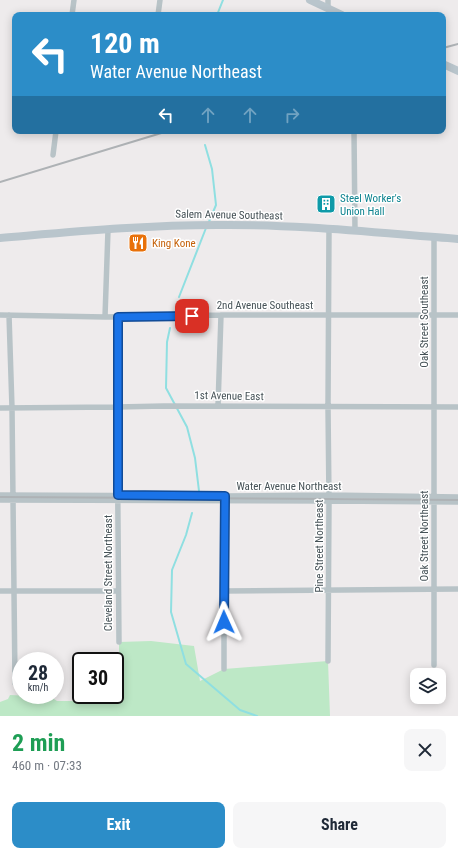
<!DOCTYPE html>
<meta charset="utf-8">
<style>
:root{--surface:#fff;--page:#f6f6f7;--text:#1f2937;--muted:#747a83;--accent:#2c8dc8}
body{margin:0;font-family:"Roboto Condensed",sans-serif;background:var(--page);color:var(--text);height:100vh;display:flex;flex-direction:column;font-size:15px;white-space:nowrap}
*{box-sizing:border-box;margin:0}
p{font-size:13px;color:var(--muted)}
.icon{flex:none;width:22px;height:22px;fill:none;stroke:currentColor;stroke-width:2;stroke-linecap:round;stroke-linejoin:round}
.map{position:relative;height:716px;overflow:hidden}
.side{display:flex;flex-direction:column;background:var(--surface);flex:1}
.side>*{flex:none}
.hud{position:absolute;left:12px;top:12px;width:434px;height:122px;border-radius:8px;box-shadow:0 2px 10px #0003;background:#2c8dc8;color:#fff;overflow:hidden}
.buttons{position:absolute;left:410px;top:668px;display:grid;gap:8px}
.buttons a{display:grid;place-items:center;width:36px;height:36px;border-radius:8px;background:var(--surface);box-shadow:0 2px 10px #0003;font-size:20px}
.speed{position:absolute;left:12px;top:652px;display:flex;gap:8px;font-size:20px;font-weight:700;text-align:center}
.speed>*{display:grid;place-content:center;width:52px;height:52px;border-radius:50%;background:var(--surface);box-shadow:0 2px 10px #0003;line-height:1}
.speed small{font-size:10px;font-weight:400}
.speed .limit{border:2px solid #111;border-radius:6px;background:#fff;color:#111}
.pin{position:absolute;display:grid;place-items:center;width:34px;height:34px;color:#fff;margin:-17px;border-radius:8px;box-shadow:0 2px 6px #0006}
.me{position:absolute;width:44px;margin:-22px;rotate:359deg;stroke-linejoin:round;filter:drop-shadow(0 0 3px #0008)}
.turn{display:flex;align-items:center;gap:14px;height:84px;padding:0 12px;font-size:18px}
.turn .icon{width:52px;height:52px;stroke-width:2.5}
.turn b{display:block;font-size:28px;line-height:34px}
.lanes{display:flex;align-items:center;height:38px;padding:0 12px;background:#0003;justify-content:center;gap:20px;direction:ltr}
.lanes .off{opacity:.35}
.round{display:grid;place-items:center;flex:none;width:42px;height:42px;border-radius:8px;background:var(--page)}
.headline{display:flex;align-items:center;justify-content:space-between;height:68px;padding:0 12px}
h1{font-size:24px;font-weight:700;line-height:30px;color:#1e9e55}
.action{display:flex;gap:8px;margin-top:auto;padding:8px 12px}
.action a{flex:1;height:46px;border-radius:8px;background:var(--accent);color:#fff;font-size:16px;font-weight:700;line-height:46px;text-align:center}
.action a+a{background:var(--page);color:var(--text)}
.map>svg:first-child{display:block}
</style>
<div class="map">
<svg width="458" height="716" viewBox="0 0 458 716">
<rect width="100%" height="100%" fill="#eeebec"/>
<!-- green -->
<path fill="#bde8c6" d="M151 641 194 646 200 681 224 669 328 661 330 716H0V702L8 699 10 695 51 697 57 701H93V695H115V671H119V642Z"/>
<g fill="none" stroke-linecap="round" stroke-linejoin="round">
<!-- stream -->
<path stroke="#8fdfe1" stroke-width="2" d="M217 15 223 0
M205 145 212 169 216 205 208 224
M179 297 206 228
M170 328 167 342 166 388 187 427 195 458 199 491
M192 513 186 535 172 570 171 612 186 664 240 710 257 716"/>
<!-- minor -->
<path stroke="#b8c3c7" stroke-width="5.5" d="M328 8V0
M72 15 74 0
M158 15 160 0
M354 131 355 231
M53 155 56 131
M434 237V665
M0 315 105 317 221 315H458
M9 315 12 408 15 683
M105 317 108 230
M118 317 117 407 119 642
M218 406 221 315
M0 408 117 407 164 406 458 407
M0 495 225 496 329 495 458 497
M0 500 329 501 458 502
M0 591H118
M224 591 458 589
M328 661 329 501 328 407 329 229
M224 669V591L225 498"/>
<!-- secondary -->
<path stroke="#b9c5cc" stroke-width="8" d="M310 0 342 15
M443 64 458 71
M0 238C72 232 144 225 217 225 297 224 378 233 458 239"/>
<!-- rail -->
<path stroke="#aeb2b5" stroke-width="2" d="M443 48 458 44
M0 182 168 131
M0 497 329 499 458 500"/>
</g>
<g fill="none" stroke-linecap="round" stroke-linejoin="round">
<defs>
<path id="route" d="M192 316 118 317V495L225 496 224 622"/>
</defs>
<!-- route casing -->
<use href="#route" stroke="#114b97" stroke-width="10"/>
<!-- route -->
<use href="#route" stroke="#1a73e8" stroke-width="7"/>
</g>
<!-- icons -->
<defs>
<symbol id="building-square" viewBox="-11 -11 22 22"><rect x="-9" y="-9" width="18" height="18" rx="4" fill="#0f9aa8" stroke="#fff"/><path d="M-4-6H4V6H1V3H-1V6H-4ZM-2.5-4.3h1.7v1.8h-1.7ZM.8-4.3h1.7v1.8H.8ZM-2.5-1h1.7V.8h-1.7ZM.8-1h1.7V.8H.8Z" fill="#fff"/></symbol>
<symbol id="restaurant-square" viewBox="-11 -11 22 22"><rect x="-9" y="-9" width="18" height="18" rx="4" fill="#e8710a" stroke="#fff"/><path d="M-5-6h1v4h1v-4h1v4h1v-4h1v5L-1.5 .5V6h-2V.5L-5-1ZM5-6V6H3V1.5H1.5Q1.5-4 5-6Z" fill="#fff"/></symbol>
</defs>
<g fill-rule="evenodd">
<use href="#building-square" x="315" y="193" width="22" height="22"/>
<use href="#restaurant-square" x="127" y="232" width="22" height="22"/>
</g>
<g text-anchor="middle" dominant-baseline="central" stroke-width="3" stroke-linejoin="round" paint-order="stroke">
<!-- culture labels -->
<g font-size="11" fill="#0d838f" stroke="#fff" text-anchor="start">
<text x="340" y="198">Steel Worker's<tspan x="340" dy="13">Union Hall</tspan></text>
</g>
<!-- street labels -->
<g font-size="11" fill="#465257" stroke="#fff">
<text transform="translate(229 215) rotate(1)">Salem Avenue Southeast</text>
<text x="265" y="305">2nd Avenue Southeast</text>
<text transform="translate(424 322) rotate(-90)">Oak Street Southeast</text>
<text transform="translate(229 396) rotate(1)">1st Avenue East</text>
<text x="289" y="486">Water Avenue Northeast</text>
<text transform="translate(424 536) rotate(-90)">Oak Street Northeast</text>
<text transform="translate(319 546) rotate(-90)">Pine Street Northeast</text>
<text transform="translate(108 573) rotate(-90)">Cleveland Street Northeast</text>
</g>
<!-- food labels -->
<g font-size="11" fill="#c56008" stroke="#fff" text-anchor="start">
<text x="152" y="243">King Kone</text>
</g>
</g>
</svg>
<div class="buttons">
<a><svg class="icon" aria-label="layers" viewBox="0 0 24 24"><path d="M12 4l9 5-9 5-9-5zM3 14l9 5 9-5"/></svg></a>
</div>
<div class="speed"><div>28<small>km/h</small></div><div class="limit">30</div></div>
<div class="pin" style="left:192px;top:316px;background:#d93025"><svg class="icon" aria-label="arrive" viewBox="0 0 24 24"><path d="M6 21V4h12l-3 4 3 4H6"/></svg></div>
<svg class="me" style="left:224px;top:622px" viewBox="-20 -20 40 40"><path d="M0-17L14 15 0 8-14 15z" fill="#1a73e8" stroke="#fff" stroke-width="4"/></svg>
<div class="hud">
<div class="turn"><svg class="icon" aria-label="left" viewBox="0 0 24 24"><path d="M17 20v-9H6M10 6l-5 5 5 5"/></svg><div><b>120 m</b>Water Avenue Northeast</div></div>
<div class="lanes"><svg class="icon" aria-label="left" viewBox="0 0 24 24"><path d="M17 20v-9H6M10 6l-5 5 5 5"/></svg><svg class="icon off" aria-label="ahead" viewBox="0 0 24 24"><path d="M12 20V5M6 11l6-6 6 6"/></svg><svg class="icon off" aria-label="ahead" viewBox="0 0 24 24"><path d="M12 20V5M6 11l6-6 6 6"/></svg><svg class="icon off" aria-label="right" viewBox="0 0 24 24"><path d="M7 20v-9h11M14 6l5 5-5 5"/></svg></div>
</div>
</div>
<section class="side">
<div class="headline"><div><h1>2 min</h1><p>460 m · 07:33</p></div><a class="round"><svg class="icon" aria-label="close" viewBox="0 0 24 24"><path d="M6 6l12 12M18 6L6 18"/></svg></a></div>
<div class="action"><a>Exit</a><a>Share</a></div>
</section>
